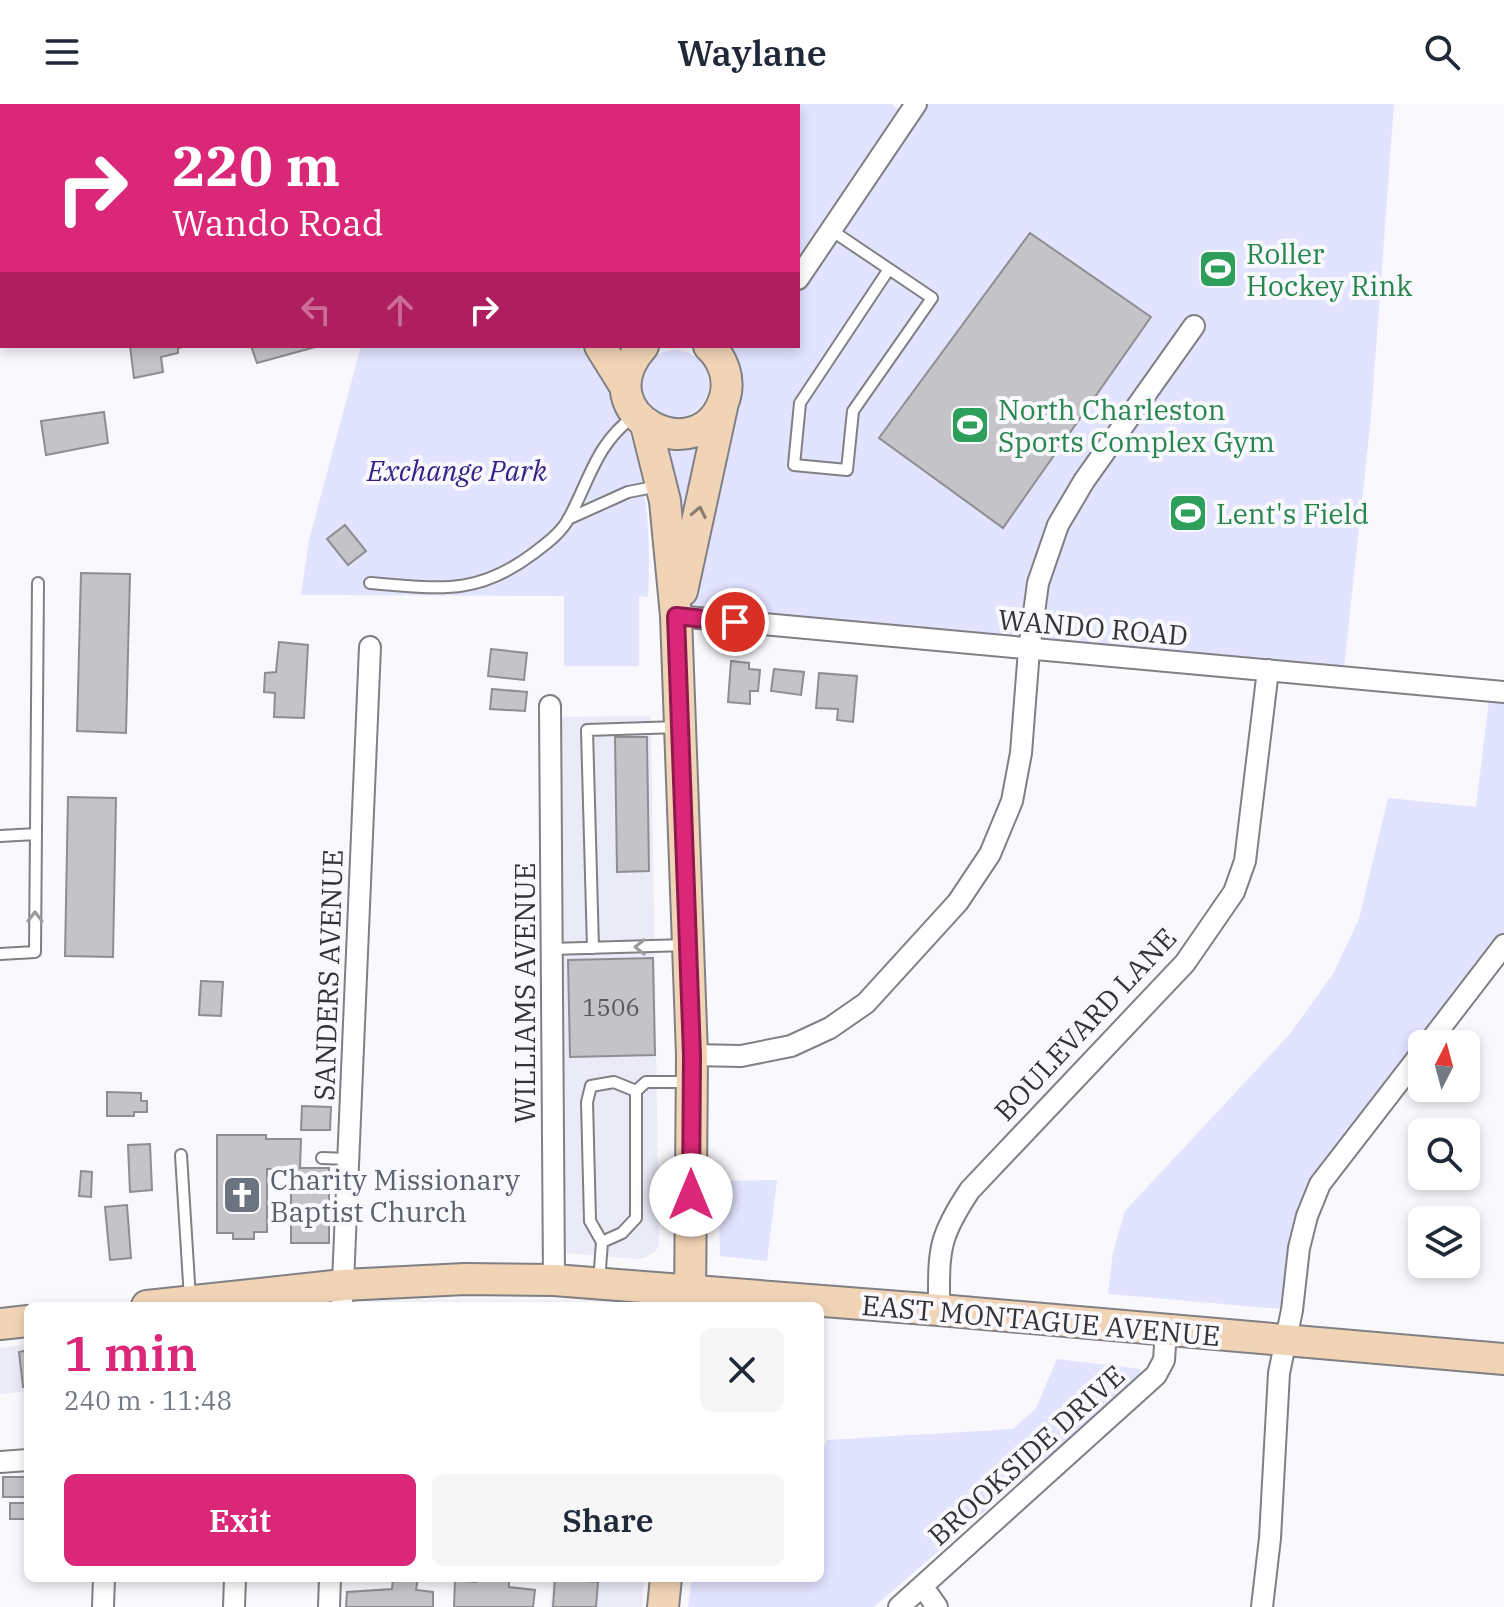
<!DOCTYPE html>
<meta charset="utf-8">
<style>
:root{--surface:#fff;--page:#f6f6f7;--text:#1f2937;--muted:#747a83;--accent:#db2777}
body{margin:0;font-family:"IBM Plex Serif",serif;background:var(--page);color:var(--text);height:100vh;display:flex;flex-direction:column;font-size:30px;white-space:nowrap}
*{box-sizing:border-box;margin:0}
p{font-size:26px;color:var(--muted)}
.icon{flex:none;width:44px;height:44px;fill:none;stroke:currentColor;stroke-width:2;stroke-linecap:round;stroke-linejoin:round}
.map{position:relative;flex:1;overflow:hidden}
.panel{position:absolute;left:24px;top:1198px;width:800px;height:280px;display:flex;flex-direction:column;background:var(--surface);border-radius:12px;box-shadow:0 4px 12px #0003}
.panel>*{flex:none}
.hud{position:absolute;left:0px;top:0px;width:800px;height:244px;box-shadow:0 4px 12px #0003;background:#db2777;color:#fff;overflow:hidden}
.needle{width:52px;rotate:6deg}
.buttons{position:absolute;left:1408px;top:926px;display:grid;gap:16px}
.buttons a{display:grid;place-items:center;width:72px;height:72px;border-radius:12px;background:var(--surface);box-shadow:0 4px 12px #0003;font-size:40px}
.pin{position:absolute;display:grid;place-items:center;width:68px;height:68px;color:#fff;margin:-34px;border:4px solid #fff;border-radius:50%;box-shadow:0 2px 8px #0007}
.me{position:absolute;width:88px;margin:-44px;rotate:0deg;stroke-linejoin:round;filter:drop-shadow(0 0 6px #0008)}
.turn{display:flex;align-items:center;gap:28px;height:168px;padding:0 40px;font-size:36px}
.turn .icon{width:104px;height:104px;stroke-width:2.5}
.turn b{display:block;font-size:56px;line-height:68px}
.lanes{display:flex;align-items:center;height:76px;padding:0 40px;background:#0003;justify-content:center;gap:40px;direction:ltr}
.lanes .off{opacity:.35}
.round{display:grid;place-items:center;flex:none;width:84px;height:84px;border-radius:12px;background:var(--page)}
.headline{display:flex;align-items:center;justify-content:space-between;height:136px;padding:0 40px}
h1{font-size:48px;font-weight:600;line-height:60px;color:var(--accent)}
.button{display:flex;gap:16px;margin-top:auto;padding:16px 40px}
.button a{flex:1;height:92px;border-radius:12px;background:var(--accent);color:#fff;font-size:32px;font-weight:600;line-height:92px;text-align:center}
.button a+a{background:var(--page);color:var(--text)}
header{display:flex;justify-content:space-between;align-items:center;height:104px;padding:0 40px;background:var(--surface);font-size:36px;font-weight:600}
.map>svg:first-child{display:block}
</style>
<header><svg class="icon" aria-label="menu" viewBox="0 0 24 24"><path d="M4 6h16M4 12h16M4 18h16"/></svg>Waylane<svg class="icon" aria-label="search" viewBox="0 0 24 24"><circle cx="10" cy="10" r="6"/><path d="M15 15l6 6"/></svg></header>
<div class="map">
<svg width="1504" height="1503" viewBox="0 0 1504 1503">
<rect width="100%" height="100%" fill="#f8f8fd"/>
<!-- built -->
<path fill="#eaebf7" d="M651 612 659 1139 656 1147 647 1153 637 1155 554 1148 549 613Z
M28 1240V1287L0 1290V1244Z
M553 1474H644L642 1503H550Z"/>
<!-- green -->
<path fill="#e2e3fe" d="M678 0H892L907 12 916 0H1394L1371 313 1343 573 676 512 722 301 709 242H798V2H677Z
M361 242H579L582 246C591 260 602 273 610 287 646 349 652 424 648 493L639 492V562H564V492L301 491 309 436Z
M641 280a34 34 0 1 1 68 0a34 34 0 1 1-68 0Z
M664 336H697L686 413 681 420Z
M1490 587 1504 588V841L1320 1080 1292 1206 1108 1190 1113 1148 1125 1107 1289 931 1333 870 1359 815 1388 694 1476 703Z
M777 1076 767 1157 720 1152 718 1077Z
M1057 1255 1140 1265 1141 1272 874 1503H688L692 1474H820V1353L827 1336 1013 1325 1036 1304Z"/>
<!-- building -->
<path fill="#c4c3c7" stroke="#8e8d91" stroke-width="2" d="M1030 129 1151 213 1003 424 879 334Z
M130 242H187L178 244V249L161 253 163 268 134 274Z
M251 242H319L257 259Z
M104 308 108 339 46 351 41 317Z
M345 421 366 447 348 461 327 435Z
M81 469 130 470 126 629 77 627Z
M279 538 308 541 304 614 274 613 275 589 264 588 265 569 276 568Z
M491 545 527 549 524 576 488 572Z
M731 557 749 559V565L760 566 758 587H750V600L728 598Z
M774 565 804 568 801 591 771 587Z
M819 569 857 572 853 618 837 616 838 605 816 604Z
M492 585 527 588 525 607 490 605Z
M615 633H647L649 767 617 768Z
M68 693 116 694 113 853 65 852Z
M653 854 655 951 570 953 568 856Z
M201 877 223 878 221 912 199 911Z
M107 988 141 989V997H147V1008H134V1012H107Z
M302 1002 331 1003 330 1026H301Z
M217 1031H266V1035H301L300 1064H329V1139H291V1065H267V1128H254V1135H233V1129H217Z
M150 1040 152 1086 130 1088 128 1041Z
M81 1067 92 1068 91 1093 79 1092Z
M127 1101 131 1154 110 1156 105 1103Z
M28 1246V1283H23L19 1248Z
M3 1373H27L25 1393H3Z
M10 1399H28V1415H10Z
M393 1474H418L416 1486 433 1488V1503H346L347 1488 392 1485Z
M475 1474H509V1483L535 1486 533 1503H454L455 1476 476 1478Z
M555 1474 598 1478 596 1503H553Z"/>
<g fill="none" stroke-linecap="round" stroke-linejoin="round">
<defs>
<path id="lane" d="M247 0 250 2
M602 0 603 2
M272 2 274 0
M831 126 932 194 853 307 847 366 794 361 800 299 889 165
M568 415 628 388 659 382
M370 479C438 484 476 493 534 449 547 439 561 429 569 414 590 375 596 340 634 312
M0 732 36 730
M593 844 587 626 679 623
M551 845 686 841
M0 850 35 848 38 479
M181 1051 190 1195
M322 1054 348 1055
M602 1138 590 1117 587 998 591 982 614 978 636 987
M599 1178 602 1138 622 1129 636 1114V987L646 978H690"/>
<path id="street" d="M798 175 916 0
M0 187H2
M676 512 1504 588
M550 602 554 1176
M1428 940 1504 841
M692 951 741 952 791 942 830 924 866 899 958 798 990 750 1012 697 1021 649 1029 546 1038 479 1058 421 1084 377 1194 222
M342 1202 370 543
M939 1206C939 1147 937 1135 970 1086L1185 859 1234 788 1245 757 1268 566
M0 1358 28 1356
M923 1483 937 1503
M103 1503 104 1474
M234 1503 235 1474
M329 1503 330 1474
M899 1503 1156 1271 1164 1256 1166 1227
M1262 1503 1270 1434 1279 1269 1292 1206 1299 1144 1307 1112 1320 1080 1422 948"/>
<path id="secondary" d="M315 0 318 2
M384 0 386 2
M600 242 625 282
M643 242C581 312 702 371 725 293 730 274 723 255 709 242
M646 321 665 397 676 512 692 951 690 1202
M682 487 722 303
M147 1202 343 1181 465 1175 554 1176 939 1206 1504 1255
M0 1220 28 1217
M663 1503 666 1474"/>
</defs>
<!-- lane casing -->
<use href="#lane" stroke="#808084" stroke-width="14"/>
<!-- street casing -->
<use href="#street" stroke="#808084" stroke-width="24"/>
<!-- secondary casing -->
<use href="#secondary" stroke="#808084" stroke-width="34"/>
<!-- lane -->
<use href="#lane" stroke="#fff" stroke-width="10"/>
<!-- street -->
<use href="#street" stroke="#fff" stroke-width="20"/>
<!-- secondary -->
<use href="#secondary" stroke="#f1d4b6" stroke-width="30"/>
</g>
<!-- one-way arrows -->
<defs><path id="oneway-chevron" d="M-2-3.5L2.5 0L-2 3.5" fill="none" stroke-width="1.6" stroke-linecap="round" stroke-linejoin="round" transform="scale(2)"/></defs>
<use stroke="#897c70" href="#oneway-chevron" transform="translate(699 408) rotate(-78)"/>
<g stroke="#9a9a9a">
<use href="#oneway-chevron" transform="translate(35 813) rotate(-90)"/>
<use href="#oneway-chevron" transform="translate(640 843) rotate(179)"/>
</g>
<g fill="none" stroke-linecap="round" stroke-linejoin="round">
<defs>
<path id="route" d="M691 1091 692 951 676 512 735 518"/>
</defs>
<!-- route casing -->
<use href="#route" stroke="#8e194d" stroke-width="20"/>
<!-- route -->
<use href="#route" stroke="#db2777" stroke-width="14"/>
</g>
<!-- icons -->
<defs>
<symbol id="stadium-square" viewBox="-11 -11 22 22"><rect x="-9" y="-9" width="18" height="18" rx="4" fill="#2e9e5b" stroke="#f8f8fd"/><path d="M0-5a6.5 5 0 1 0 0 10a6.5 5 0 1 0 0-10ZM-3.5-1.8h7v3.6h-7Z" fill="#fff"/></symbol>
<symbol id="church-square" viewBox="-11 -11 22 22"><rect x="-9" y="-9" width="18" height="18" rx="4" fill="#6b7280" stroke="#f8f8fd"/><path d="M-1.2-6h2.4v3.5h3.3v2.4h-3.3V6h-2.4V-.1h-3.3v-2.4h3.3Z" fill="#fff"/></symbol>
</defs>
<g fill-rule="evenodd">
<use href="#stadium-square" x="1196" y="143" width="44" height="44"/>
<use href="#stadium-square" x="948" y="299" width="44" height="44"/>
<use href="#stadium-square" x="1166" y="387" width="44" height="44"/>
<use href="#church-square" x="220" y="1069" width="44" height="44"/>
</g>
<g text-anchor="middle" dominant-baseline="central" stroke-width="8" stroke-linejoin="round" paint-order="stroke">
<!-- number labels -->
<g font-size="24" fill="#58585a">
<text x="611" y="903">1506</text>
</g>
<!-- leisure labels -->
<g font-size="28" fill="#27864d" stroke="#f8f8fd" text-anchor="start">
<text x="1246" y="149">Roller<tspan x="1246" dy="32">Hockey Rink</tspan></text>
<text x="998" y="305">North Charleston<tspan x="998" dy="32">Sports Complex Gym</tspan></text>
<text x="1216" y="409">Lent's Field</text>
</g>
<!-- park labels -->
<g font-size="28" font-style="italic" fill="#372188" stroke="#f8f8fd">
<text x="457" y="366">Exchange Park</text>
</g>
<!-- street labels -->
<g font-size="28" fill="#343436" stroke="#f8f8fd">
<text transform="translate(1093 523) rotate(5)">WANDO ROAD</text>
<text transform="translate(328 871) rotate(-88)">SANDERS AVENUE</text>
<text transform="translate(524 889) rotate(-90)">WILLIAMS AVENUE</text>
<text transform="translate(1085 920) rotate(-47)">BOULEVARD LANE</text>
<text transform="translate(1041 1216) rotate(5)">EAST MONTAGUE AVENUE</text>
<text transform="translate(1026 1351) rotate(-42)">BROOKSIDE DRIVE</text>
</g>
<!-- worship labels -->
<g font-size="28" fill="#5b616d" stroke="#f8f8fd" text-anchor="start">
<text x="270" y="1075">Charity Missionary<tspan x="270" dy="32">Baptist Church</tspan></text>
</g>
</g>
</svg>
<div class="buttons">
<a><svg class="needle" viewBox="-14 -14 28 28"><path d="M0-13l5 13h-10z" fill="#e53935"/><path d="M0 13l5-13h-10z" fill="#747a83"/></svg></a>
<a><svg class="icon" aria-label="search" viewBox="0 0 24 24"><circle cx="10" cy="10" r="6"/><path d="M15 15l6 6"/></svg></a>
<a><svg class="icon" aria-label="layers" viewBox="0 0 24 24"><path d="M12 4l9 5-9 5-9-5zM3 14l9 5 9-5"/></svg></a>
</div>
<div class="pin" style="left:735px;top:518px;background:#d93025"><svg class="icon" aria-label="arrive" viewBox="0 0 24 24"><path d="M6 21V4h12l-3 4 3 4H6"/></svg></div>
<svg class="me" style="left:691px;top:1091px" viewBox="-20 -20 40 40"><circle r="19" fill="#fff"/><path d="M0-13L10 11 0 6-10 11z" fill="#db2777"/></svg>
<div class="hud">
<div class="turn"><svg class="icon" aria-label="right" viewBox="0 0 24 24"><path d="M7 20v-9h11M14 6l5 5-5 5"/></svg><div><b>220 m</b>Wando Road</div></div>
<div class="lanes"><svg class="icon off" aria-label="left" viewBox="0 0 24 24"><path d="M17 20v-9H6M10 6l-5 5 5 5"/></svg><svg class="icon off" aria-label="ahead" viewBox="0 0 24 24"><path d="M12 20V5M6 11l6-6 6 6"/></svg><svg class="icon" aria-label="right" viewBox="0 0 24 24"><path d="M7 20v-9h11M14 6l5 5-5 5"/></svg></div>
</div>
<section class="panel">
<div class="headline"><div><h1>1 min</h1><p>240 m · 11:48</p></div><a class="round"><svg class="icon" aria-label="close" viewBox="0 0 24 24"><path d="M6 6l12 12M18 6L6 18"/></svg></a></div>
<div class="button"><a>Exit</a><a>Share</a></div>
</section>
</div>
